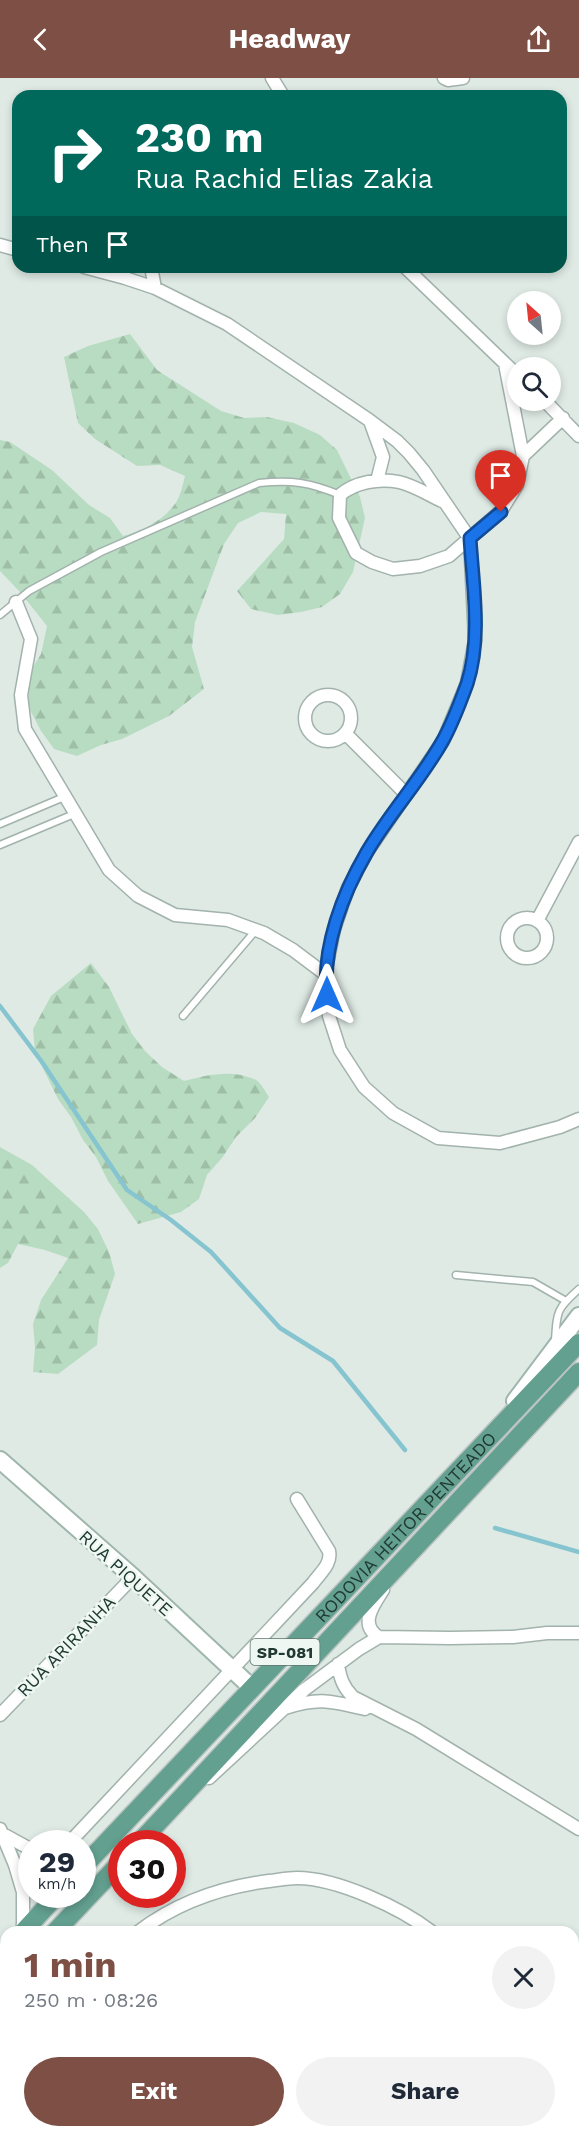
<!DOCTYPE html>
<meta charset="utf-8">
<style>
:root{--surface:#fff;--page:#f2f2f3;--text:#1f2937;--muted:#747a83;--accent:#7d4f45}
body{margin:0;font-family:"Work Sans",sans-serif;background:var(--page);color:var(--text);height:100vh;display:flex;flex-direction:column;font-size:22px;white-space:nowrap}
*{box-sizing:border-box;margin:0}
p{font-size:20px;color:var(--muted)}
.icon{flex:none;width:33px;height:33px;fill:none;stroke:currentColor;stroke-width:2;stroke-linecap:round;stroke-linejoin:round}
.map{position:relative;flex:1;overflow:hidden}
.sheet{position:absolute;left:0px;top:1848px;width:579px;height:212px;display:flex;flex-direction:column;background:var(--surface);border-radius:18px 18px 0 0;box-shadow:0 3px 9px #0003}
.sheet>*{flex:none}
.guide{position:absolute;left:12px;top:12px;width:555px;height:183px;border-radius:18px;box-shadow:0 3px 9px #0003;background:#00695c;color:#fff;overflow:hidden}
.needle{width:39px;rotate:333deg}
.tools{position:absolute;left:507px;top:213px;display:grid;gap:12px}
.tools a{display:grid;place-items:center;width:54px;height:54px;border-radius:50%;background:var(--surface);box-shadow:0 3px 9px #0003;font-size:30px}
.speed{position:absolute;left:18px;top:1752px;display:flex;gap:12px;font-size:30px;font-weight:700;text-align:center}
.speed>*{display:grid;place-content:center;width:78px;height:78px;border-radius:50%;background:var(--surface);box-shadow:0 3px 9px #0003;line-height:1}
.speed small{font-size:15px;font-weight:400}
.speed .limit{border:9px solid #d22;background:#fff;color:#111}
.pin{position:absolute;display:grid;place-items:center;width:51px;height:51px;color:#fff;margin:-62px -26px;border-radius:50% 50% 50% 0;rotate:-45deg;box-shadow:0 0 6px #0007}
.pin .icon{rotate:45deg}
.me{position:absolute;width:66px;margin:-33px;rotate:0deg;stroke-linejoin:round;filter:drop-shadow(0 0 4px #0008)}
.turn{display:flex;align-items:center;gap:21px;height:126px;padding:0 24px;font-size:27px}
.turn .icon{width:78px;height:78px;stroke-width:2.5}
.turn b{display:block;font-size:42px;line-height:51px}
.then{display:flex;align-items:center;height:57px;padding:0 24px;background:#0003;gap:12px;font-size:22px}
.round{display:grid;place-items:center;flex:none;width:63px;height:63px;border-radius:32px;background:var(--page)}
.head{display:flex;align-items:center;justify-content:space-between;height:102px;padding:0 24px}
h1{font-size:36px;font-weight:700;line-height:45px;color:var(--accent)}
.primary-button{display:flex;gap:12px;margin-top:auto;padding:12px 24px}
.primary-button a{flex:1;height:69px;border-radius:36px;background:var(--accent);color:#fff;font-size:24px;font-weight:700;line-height:69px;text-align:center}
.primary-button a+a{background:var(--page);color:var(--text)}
header{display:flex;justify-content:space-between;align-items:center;height:78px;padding:0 24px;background:var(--accent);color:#fff;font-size:27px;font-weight:700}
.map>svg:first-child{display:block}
</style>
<header><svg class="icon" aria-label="back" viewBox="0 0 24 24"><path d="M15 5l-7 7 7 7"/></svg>Headway<svg class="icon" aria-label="share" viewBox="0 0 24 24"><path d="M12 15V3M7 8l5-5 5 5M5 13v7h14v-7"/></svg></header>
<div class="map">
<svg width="579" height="2059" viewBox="0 0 579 2059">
<defs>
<pattern id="forest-firs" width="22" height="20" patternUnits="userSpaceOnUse" patternTransform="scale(1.5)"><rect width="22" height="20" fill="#b8dcc1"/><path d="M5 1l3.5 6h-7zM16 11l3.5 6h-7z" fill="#9ebea6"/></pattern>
<pattern id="park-crowns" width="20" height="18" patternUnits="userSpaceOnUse" patternTransform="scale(1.5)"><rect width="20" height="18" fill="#b8dcc1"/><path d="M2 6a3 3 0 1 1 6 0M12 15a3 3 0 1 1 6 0" fill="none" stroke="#9ebea6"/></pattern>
</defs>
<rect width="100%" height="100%" fill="#dfeae5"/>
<!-- forest -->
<path fill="url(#forest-firs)" d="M130 256 157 292 221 333 244 340 267 339 294 345 320 357 337 372 360 419 365 440 353 494 340 516 322 529 301 534 278 537 251 531 237 513 284 461 286 436 261 434 238 445 224 466 195 544 192 569 204 611 169 638 122 661 101 667 77 678 54 671 41 653 29 630 28 597 41 576 47 548 20 514 0 493V362L10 364 52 392 89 427 110 440 123 458C144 452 166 442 178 421 181 415 183 406 185 398L160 387 137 388 95 361 78 345 64 279 88 268Z
M91 885 109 909 132 956 145 973 162 989 184 1003C206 997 232 991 254 1001 260 1003 265 1013 269 1019L255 1040 236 1059 222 1080 207 1097 199 1121 181 1134 138 1146 108 1103 96 1079 83 1062 71 1039 58 1021 35 974 33 951 51 918Z
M0 1069 32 1087 84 1134 98 1151 109 1174 115 1196 99 1242 97 1267 58 1296 33 1294 35 1269 33 1246 41 1222 68 1180 45 1172 18 1166 8 1185 0 1190Z"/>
<!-- park -->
<path fill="url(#park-crowns)" d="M215 2054H324L323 2059H210Z"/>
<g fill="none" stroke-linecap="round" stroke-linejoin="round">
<!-- stream -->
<path stroke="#86c4d0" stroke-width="4.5" d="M0 928 42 984 127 1112 171 1142 211 1174 280 1250 333 1283 405 1372
M495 1450 579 1474"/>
<defs>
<path id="lane" d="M0 537 29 513 101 474 259 405C292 402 309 404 340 417
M0 746 64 719
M0 767 74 736
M183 938 256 852
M456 1197 533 1204 566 1223
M555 1262C557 1232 557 1231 579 1211"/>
<path id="street" d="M272 0 283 18
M444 0 448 2 463 0
M0 167 18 172
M84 189 125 200 155 210 227 246 369 342 397 363 409 375 423 392 470 461 475 562 467 605 443 663 367 774 348 810 334 851 325 896 329 938 340 972 364 1009 393 1035 438 1060 500 1065 560 1049 579 1041
M151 189 155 210
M405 189 518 298
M544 322 579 358
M370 343 383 379 377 403
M523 378 563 340
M442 423C429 417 413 407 399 404 379 400 355 404 340 417L339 440 356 475 372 484 393 491 420 488 449 478 501 433 517 407 523 378 505 286
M16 524 31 561 21 617 25 651 109 792 138 818 175 837 228 842 264 855 293 872 325 896
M305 640a23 23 0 1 1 46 0a23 23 0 1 1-46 0Z
M346 656 406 716
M507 860a20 20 0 1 1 40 0a20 20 0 1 1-40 0Z
M537 843 579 764
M379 1559C358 1547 374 1526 383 1512
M338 1586C340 1600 343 1609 353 1619L416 1651 579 1751
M285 1630C320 1619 330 1623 365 1631
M0 1637 133 1499
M209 1700 304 1612 359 1571 379 1559 450 1560 513 1559 547 1555H579
M0 1751 15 1787 23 1814V1854
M1 1755 32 1772
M68 1766 313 1505C320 1495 332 1486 329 1473L297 1421
M138 1854C176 1825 222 1809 269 1803 278 1802 288 1800 297 1800 337 1800 401 1830 432 1854
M0 2016 6 2006
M182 2059 187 2054
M342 2059V2054
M524 2059V2054"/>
<path id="secondary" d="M515 1323 579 1238
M0 1382 133 1499 251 1609"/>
<g id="primary">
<path d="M138 1766 579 1294"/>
<path id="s1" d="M82 1790 579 1265"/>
<path d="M23 1854 58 1816"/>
<path d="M55 1854 122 1783"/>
<path d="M0 1879 6 1872"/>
<path d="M0 1914 6 1907"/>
</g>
</defs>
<!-- lane casing -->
<use href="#lane" stroke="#a2b2ac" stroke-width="9"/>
<!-- street casing -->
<use href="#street" stroke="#a2b2ac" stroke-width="15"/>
<!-- secondary casing -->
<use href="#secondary" stroke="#9eb6ad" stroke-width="20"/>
<!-- primary casing -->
<use href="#primary" stroke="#bcc4c2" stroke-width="21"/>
<!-- lane -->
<use href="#lane" stroke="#fff" stroke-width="6"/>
<!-- street -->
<use href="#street" stroke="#fff" stroke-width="12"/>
<!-- secondary -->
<use href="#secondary" stroke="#fff" stroke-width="16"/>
<!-- primary -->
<use href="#primary" stroke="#63a090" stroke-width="18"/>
</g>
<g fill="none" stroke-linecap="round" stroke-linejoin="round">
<defs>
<path id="route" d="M327 917C322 869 343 815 367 774 389 736 420 703 442 664 452 647 460 625 467 606 482 560 473 508 470 460L501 434"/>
</defs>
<!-- route casing -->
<use href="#route" stroke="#114b97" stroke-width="15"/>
<!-- route -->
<use href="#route" stroke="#1a73e8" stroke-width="10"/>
</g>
<g text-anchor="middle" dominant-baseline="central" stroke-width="5" stroke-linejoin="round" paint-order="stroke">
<!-- shield labels -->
<rect fill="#eff7f3" stroke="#5e736d" stroke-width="1.5" x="250.5" y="1561" width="69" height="26" rx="4.5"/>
<g font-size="16" font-weight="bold" fill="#203a33">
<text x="285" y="1574">SP-081</text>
</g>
<!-- street labels -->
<g font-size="18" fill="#203a33" stroke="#eff7f3">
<text stroke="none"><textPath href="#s1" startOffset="470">RODOVIA HEITOR PENTEADO</textPath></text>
<text transform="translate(126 1495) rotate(42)">RUA PIQUETE</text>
<text transform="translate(66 1568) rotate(-46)">RUA ARIRANHA</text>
</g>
</g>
</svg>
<div class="tools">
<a><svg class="needle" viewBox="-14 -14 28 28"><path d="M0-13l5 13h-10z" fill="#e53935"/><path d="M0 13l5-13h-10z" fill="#747a83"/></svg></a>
<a><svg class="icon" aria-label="search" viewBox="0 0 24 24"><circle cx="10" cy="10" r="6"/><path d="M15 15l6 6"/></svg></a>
</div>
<div class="speed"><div>29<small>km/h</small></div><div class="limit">30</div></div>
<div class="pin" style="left:501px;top:434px;background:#d93025"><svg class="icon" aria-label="arrive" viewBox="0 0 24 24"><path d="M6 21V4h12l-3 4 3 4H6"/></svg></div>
<svg class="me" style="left:327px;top:917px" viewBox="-20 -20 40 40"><path d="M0-17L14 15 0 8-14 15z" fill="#1a73e8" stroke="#fff" stroke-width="4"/></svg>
<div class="guide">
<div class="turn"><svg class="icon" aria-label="right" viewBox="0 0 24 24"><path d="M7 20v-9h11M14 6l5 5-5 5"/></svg><div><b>230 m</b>Rua Rachid Elias Zakia</div></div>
<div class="then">Then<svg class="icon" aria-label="arrive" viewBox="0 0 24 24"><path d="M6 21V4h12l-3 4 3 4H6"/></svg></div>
</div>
<section class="sheet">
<div class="head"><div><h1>1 min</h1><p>250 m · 08:26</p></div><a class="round"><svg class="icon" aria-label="close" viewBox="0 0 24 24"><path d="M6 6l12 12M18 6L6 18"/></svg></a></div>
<div class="primary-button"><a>Exit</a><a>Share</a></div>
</section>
</div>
